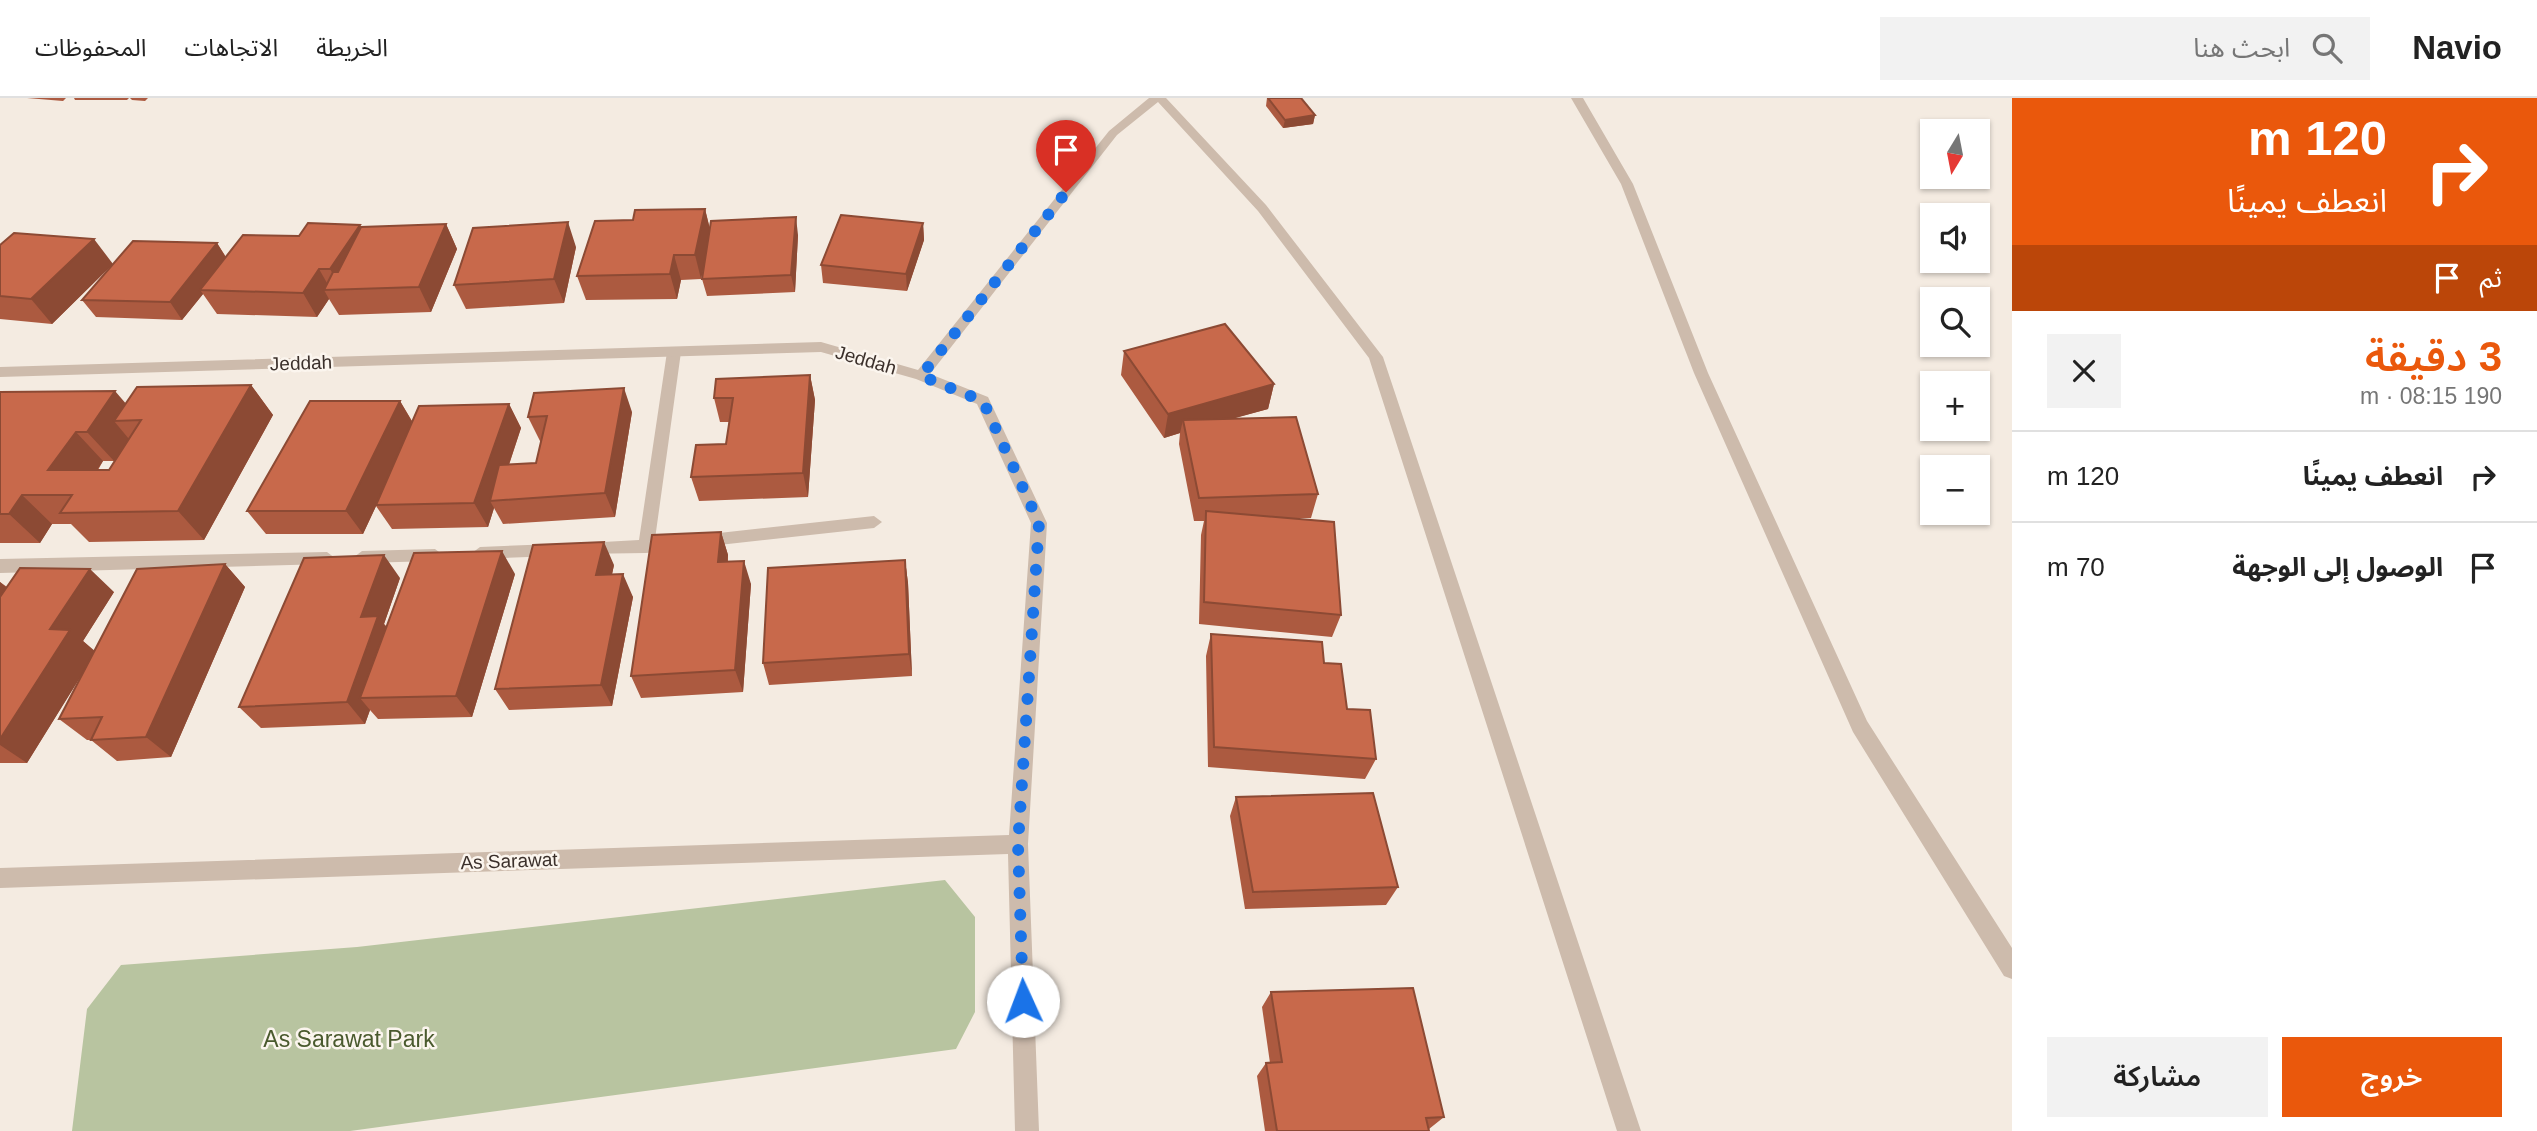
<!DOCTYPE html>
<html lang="ar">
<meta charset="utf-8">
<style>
:root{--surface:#fff;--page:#f2f2f2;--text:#222;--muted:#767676;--line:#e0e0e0;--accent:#ea580c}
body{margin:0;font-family:Helvetica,"Noto Sans Arabic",sans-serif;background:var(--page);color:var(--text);direction:rtl;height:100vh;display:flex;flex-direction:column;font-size:26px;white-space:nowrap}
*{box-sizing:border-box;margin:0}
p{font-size:23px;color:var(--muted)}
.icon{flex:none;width:38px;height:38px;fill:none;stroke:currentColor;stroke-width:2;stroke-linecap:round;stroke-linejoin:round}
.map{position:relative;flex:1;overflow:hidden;direction:ltr}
.drawer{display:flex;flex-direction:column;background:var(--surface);width:525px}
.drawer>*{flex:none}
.guide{background:#ea580c;color:#fff;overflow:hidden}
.needle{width:46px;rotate:190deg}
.fabs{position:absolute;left:1920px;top:21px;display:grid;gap:14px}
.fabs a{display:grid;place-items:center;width:70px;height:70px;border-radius:0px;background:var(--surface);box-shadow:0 2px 5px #0004;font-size:35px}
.pin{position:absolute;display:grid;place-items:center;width:60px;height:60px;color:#fff;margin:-72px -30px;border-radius:50% 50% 50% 0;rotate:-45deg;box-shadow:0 0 7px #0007}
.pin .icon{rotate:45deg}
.me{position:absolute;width:77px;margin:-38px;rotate:358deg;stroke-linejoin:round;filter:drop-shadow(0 0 5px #0008)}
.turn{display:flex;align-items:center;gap:24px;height:147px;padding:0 35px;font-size:32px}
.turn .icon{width:91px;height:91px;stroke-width:2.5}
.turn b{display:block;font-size:49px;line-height:60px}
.then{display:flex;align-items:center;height:66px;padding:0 35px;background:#0003;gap:14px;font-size:26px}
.round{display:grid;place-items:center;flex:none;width:74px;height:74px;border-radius:0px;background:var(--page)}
.overview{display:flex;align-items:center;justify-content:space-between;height:119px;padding:0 35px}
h1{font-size:42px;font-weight:600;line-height:52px;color:var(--accent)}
.button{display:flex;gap:14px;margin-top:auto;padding:14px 35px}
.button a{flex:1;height:80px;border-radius:0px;background:var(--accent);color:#fff;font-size:28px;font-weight:600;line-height:80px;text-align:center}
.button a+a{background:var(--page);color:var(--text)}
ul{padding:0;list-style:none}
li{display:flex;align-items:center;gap:21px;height:91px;padding:0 35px;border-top:2px solid var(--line)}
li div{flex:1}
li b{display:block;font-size:26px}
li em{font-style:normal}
header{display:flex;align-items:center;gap:42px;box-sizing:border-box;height:98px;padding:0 35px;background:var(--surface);border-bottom:2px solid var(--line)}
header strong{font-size:33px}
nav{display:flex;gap:38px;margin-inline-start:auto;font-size:24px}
.search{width:490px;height:63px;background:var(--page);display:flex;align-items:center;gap:18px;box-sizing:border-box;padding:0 24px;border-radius:0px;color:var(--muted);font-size:26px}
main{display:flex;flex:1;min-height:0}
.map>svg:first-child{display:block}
</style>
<header>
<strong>Navio</strong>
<div class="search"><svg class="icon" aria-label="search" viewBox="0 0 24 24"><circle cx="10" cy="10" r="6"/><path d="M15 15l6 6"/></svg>ابحث هنا</div>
<nav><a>الخريطة</a><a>الاتجاهات</a><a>المحفوظات</a></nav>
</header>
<main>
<section class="drawer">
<div class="guide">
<div class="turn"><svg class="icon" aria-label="right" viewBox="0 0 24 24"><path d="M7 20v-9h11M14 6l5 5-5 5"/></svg><div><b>120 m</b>انعطف يمينًا</div></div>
<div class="then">ثم<svg class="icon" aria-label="arrive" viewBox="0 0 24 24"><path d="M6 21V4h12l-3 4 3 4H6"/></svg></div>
</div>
<div class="overview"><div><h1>3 دقيقة</h1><p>190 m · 08:15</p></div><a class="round"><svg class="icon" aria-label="close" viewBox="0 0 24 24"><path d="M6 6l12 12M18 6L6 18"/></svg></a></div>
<ul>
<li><svg class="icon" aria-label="right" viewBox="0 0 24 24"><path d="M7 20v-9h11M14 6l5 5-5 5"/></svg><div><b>انعطف يمينًا</b></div><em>120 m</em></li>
<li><svg class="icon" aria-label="arrive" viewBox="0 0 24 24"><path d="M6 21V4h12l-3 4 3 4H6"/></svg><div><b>الوصول إلى الوجهة</b></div><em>70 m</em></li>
</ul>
<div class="button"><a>خروج</a><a>مشاركة</a></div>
</section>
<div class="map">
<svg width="2012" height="1033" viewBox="0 0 2012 1033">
<rect width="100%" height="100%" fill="#f4ebe1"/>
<!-- green -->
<path fill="#b8c4a0" d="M945 782 975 819V914L956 951 350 1033H72L87 911 121 867 357 849Z"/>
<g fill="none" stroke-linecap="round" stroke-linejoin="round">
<!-- service -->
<path fill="#cdbbac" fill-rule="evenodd" d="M1571 0H1583L1633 86 1708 275 1867 623 2012 850V881L2004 878 1853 634 1694 275 1621 86Z
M674 249 681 254 655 441 673 440 681 446 673 452 646 455 579 456 577 451 579 446 585 445 639 442 667 254Z
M874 418 882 424 874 430 701 449 693 443 701 437Z
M554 446 562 452 554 458 480 461 472 455 480 449Z
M435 451 443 457 435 463 362 465 354 459 362 453Z
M327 454 335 460 327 466 0 475V461Z"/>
<!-- minor -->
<path fill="#cdbbac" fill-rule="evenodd" d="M1149 0H1166L1266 107 1383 259 1641 1033H1617L1369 260 1258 113 1158 4 1117 37 930 276 988 299 1047 425 1028 746 1039 1033H1015L1008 756 0 790V770L1009 737 1031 425 977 306 916 281 821 254 0 279V269L821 244 918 272 1109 33Z"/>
</g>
<!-- wall -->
<path fill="#ac5a40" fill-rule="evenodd" d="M27 0H66L63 3Z
M74 0H129L127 2H75Z
M130 0H148L145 3 132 2Z
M1267 0H1301L1315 17 1313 26 1283 30 1266 8Z
M705 111 710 131 798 137 795 194 707 198 702 181 705 164 701 181 681 182 677 201 586 202 577 178 633 122Z
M923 125 924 142 907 193 823 185 821 167Z
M446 126 457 151 431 214 339 217 329 201 317 219 217 216 203 196 182 222 96 219 82 202 217 145 226 159 299 138 361 129Z
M0 147 113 166 52 226 0 221Z
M576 149 564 205 466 211 454 187Z
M1124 253 1274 286 1268 311 1234 320 1318 396 1311 420H1291L1341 517 1332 539 1199 526 1201 437 1204 423H1194L1179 346 1180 335 1164 340 1121 277Z
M810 277 815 302 808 399 699 403 691 379 726 346 729 324H720L714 300Z
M251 287 273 317 204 442 89 444 71 426H52L40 445H0V294L125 305ZM103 363H114L109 372H98Z
M400 303 412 323 509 306 521 330 509 367 536 365 541 343H540L528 319 632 314 615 419 503 426 494 410 488 429 392 431 376 408 363 436H266L247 413Z
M721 434 728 457V464L751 486 743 594 641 600 631 578Z
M905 462 908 485 912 578 769 587 763 565Z
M225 466 245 489 171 659 117 663 91 642H87L59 621 85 571 27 665H0V484L7 489 114 494 83 543 94 553Z
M614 467 612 476 633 499 612 608 509 612 495 591Z
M515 476 472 619 378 621 370 612 365 626 261 630 239 609 400 480 384 526 386 528Z
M1211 536 1324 565 1347 611 1376 661 1365 681 1208 669 1206 558Z
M1236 699 1398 789 1386 807 1245 811 1230 718Z
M1271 894 1444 1019 1429 1031V1033H1265L1257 978 1266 965H1270L1262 909Z"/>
<!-- shaded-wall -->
<path fill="#8c4a34" d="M1315 17 1313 26 1283 30 1285 22Z
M705 111 711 136 701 181 695 157Z
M796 119 798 137 795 194 791 177Z
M568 124 576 149 564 205 554 181Z
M923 125 924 142 907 193 906 176Z
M446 126 457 151 431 214 419 189Z
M360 127 373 151 342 192 330 171Z
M94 141 113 166 52 226 31 201Z
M217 145 228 163 200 192 203 196 182 222 170 204Z
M674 157 681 182 677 201 670 176Z
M319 171 331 192H324L329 201 317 219 303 195Z
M810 277 815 302 808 399 803 375Z
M1274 286 1268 311 1185 334 1183 322 1180 335 1164 340 1168 316Z
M251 287 273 317 204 442 178 413Z
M624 290 632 314 615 419 605 395Z
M115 293 140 322 114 323 129 341 114 363 87 334Z
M400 303 414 327 363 436 346 413Z
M509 306 521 330 497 402 490 403 494 410 488 429 474 405Z
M76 334 103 363 77 402 48 372Z
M22 397 52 426 40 445 9 416Z
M721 434 728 457 725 487 718 464Z
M604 444 614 467 607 500 596 477Z
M502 453 515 476 472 619 456 598Z
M384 457 400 480 384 526 395 540 360 600 370 612 365 626 347 604 361 519Z
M905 462 908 485 912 578 909 556Z
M744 463 751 486 743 594 735 572Z
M225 466 245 489 171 659 146 639Z
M90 471 114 494 83 543 96 554 27 665 0 647V641L50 531Z
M623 476 633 499 612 608 601 587Z
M0 484 15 497 0 517Z"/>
<!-- building -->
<path fill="#c8694b" stroke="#8c4a34" stroke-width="2" d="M1268 0H1301L1315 17 1285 22Z
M705 111 695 157H674L670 176 577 178 595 123 633 122 635 112Z
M841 117 923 125 906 176 821 167Z
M796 119 791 177 702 181 711 123Z
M568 124 554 181 454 187 473 130Z
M308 125 360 127 330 171H319L303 195 200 192 243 137 299 138Z
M446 126 419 189 324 192 333 174H338L361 129Z
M14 135 94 141 31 201 0 198V147Z
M133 143 217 145 170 204 82 202Z
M1225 226 1274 286 1168 316 1124 253Z
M810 277 803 375 691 379 696 347 726 346 733 300H714L716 281Z
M251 287 178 413 60 415 72 397H22L9 416H0V294L115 293 87 334H76L48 372H109L141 322 114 323 137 289Z
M624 290 605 395 490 403 499 367 536 365 547 318 528 319 534 295Z
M310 303H400L346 413H247Z
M509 306 474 405 376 407 419 308Z
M1296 319 1318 396 1199 400 1183 322Z
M1206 413 1334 424 1341 517 1204 504Z
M721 434 718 464 744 463 735 572 631 578 652 437Z
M604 444 596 477 623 476 601 587 495 591 533 447Z
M502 453 456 598 360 600 414 455Z
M384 457 361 519 378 518 347 604 239 609 304 460Z
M905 462 909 556 763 565 768 470Z
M225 466 146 639 91 642 102 619 59 621 137 471Z
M20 470 90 471 50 531 70 532 0 641V499Z
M1211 536 1322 544 1324 565 1341 566 1347 611 1370 612 1376 661 1214 649Z
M1373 695 1398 789 1253 794 1236 699Z
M1413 890 1444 1019 1426 1020 1429 1033H1277L1266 965 1282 964 1271 894Z"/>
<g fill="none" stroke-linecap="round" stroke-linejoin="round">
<!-- route -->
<path stroke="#1a73e8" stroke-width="12" stroke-dasharray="0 21.6" d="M1023 903 1018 746 1039 425 983 303 921 278 1066 94"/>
</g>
<g text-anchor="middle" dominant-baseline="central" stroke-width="5" stroke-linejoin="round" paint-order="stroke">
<!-- street labels -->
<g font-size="19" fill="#3b302b" stroke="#fbf5ee">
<text transform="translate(866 262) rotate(16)">Jeddah</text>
<text transform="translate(301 265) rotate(-2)">Jeddah</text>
<text transform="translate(509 763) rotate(-2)">As Sarawat</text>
</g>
<!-- near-park labels -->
<g font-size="23" fill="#4a5a2e" stroke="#fbf5ee">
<text x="349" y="941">As Sarawat Park</text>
</g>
</g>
</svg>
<div class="fabs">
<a><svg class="needle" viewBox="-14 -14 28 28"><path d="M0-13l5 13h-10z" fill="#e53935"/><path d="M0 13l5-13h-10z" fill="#767676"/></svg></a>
<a><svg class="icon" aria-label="sound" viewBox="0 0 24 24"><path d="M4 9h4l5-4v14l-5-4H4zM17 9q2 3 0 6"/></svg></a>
<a><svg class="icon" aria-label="search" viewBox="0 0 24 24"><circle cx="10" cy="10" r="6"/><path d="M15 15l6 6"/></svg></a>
<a>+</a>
<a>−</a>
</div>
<div class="pin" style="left:1066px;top:94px;background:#d93025"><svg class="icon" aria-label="arrive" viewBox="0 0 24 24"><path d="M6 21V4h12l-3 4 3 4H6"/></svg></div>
<svg class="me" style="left:1023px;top:903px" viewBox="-20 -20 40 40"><circle r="19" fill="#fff"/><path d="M0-13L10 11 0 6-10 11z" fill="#1a73e8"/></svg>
</div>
</main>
